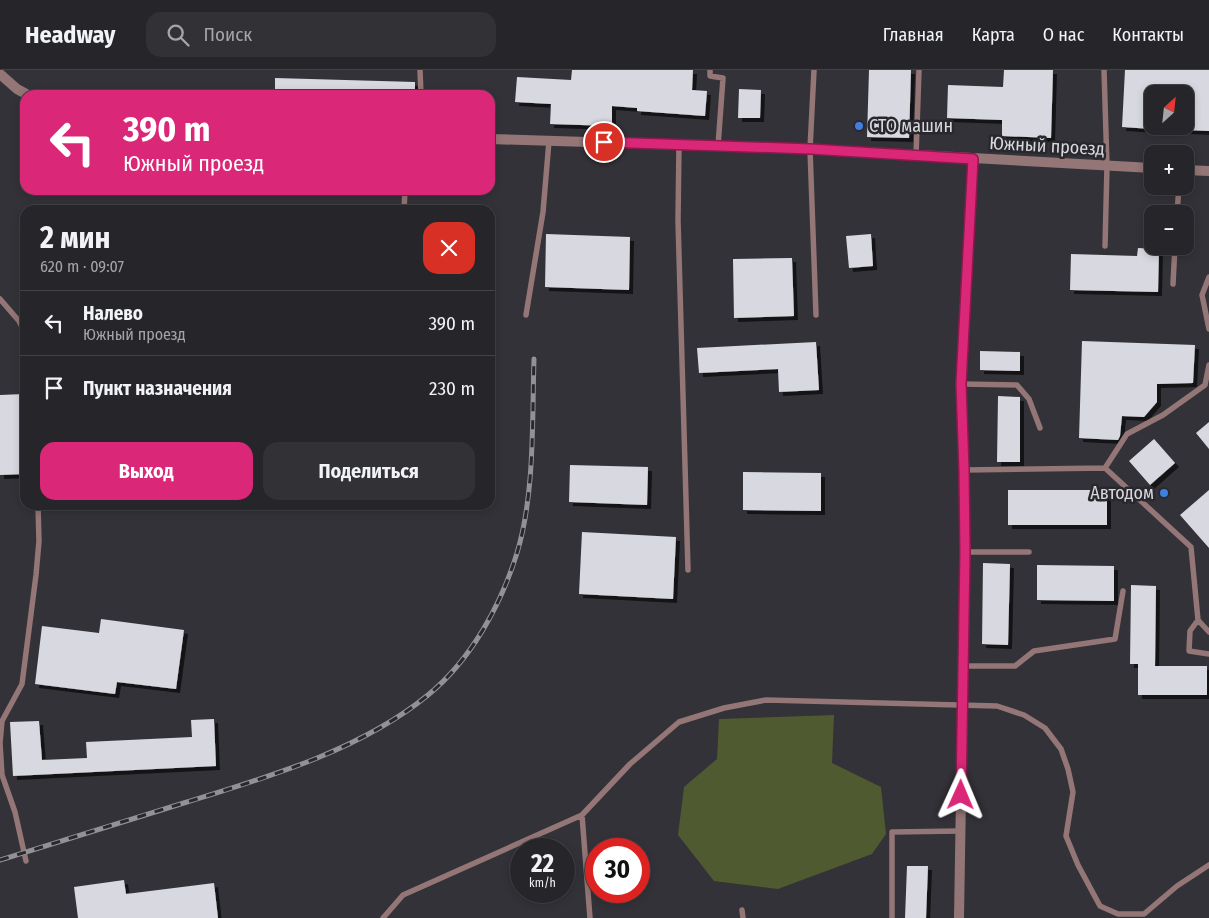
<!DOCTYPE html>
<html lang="ru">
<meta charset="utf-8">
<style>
:root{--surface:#26262a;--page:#323236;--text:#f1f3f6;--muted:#a4a5a8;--line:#424347;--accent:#db2777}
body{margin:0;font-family:"Fira Sans Condensed",sans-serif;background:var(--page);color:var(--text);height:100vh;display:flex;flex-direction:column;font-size:19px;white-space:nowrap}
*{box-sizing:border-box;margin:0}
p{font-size:16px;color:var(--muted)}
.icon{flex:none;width:28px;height:28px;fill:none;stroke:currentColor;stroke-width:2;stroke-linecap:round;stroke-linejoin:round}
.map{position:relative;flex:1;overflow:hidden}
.side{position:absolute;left:20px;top:135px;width:475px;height:305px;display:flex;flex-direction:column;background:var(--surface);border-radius:15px;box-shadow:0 2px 8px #0003,0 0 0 1px var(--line)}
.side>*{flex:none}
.guide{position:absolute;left:20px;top:20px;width:475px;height:105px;border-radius:15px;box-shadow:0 2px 8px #0003,0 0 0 1px var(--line);background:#db2777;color:#fff;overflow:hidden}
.needle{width:32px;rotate:27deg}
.buttons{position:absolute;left:1144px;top:15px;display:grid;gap:10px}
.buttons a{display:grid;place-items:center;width:50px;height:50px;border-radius:10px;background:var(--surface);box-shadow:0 2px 8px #0003,0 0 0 1px var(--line);font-size:25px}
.speed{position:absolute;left:510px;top:768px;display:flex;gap:10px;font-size:25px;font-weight:700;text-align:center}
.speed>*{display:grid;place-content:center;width:65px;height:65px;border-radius:50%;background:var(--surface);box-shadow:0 2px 8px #0003,0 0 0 1px var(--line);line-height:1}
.speed small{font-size:12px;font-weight:400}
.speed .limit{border:8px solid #d22;background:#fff;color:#111}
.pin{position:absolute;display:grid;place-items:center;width:42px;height:42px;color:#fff;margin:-21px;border:2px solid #fff;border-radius:50%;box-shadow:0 1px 5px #0007}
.me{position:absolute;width:55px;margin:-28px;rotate:1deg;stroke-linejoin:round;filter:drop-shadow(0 0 4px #0008)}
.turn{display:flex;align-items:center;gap:18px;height:105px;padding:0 20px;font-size:22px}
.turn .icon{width:65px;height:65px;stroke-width:2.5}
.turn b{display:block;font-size:35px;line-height:42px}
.round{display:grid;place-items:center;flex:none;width:52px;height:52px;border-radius:15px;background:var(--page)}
.head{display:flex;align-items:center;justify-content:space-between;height:85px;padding:0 20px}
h1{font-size:30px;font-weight:700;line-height:38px}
.button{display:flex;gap:10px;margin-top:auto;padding:10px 20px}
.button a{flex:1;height:58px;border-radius:15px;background:var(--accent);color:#fff;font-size:20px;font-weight:700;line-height:58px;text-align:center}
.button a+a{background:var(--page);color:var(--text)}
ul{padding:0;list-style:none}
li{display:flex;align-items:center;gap:15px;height:65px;padding:0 20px;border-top:1px solid var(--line)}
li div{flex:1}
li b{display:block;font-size:19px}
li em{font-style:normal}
header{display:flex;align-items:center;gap:30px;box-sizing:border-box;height:70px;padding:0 25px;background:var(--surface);border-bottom:1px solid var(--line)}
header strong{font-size:24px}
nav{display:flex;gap:28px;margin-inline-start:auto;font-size:18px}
.search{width:350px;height:45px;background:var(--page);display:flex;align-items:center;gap:12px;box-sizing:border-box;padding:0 18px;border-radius:15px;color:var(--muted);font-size:19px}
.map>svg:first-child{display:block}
</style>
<header>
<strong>Headway</strong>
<div class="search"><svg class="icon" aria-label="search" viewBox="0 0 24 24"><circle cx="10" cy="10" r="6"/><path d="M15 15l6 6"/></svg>Поиск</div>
<nav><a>Главная</a><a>Карта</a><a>О нас</a><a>Контакты</a></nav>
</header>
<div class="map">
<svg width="1209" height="848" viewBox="0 0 1209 848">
<defs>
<filter id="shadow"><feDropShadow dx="4" dy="4" stdDeviation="0" flood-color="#0009"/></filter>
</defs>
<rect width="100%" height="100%" fill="#323238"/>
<!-- green -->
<path fill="#4f5a31" d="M834 645 832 693 881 717 886 764 872 784 778 819 714 811 678 765 684 717 717 689 719 649Z"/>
<!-- building -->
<path fill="#d8d8e0" filter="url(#shadow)" d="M572 0H693L692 20 707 21 705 46 637 41V38L612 36V56L550 54 551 34 515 32 517 7 571 10Z
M869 0H911L909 68 867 67Z
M1004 0H1053L1051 68 1002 66V50L947 48 948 15 1003 17Z
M1125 0H1209V61L1185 60V24H1152V59L1122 57Z
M275 8 415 12V25H275Z
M739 19 761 20 760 48H738Z
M546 164 630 167 629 220 545 217Z
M871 164 873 196 849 198 846 166Z
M1138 178 1159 179 1158 222 1070 220 1071 184 1137 186Z
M792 188 794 246 734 248 733 189Z
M1082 271 1195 275 1193 313 1157 314V332L1144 347 1122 346 1120 366 1118 370 1079 368Z
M816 272 819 320 779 322 778 299 699 303 697 278Z
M980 281 1020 282V301L980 300Z
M24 324 25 404 0 405V325Z
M998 326 1020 327V392H997Z
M1209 352V379L1196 363Z
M1154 369 1175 393 1150 415 1129 391Z
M570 395 648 397 647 435 569 432Z
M743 402 821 403V441L743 440Z
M1008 420H1107V455H1008Z
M1209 420V478L1180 445Z
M582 462 676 467 673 529 579 524Z
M983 493 1010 494 1008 575 982 574Z
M1037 495 1114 496V531L1037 530Z
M1131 515 1156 516 1155 596H1207V625H1138V594H1130Z
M101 549 184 560 176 619 117 612 115 624 35 614 42 556 99 563Z
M214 649 216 696 13 706 10 652 39 651 42 690 87 688 86 672 192 667 191 650Z
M907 796H928L926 848H905Z
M124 810 126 824 214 813 218 848H78L74 817Z"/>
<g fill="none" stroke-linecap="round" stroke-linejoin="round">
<!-- service -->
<path stroke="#937675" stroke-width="5.5" d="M420 0 421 25
M710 0V6L723 8 718 76
M814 0 810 79 816 245
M1104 0 1107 96 1105 176
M679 75 678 150 688 500
M916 86 919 0
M404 140 405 120
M1177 144 1179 116
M1209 207 1202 225 1209 259
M1173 214 1175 176
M0 229 19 251 25 263
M526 245 543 142 549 71
M961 314 1017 315 1029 329 1040 358
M1105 398 1127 364 1163 345 1205 315 1209 295
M964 400 1105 398 1191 477 1198 550 1209 562
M965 482H1029
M1198 550 1190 561 1189 581 1209 584
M963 596H1015L1034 581 1115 569 1123 521
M582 745 590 848
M26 791 15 742 2 705 0 673 2 651 22 614 36 505 39 471 38 435
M742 840 743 848
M383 848 403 825 582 745 630 694 679 652 724 638 766 630 997 636 1024 645 1045 658 1061 679 1068 699 1073 722 1066 766 1078 795 1100 836 1118 844H1144L1177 816 1209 795
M892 848V762L961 761"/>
<!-- minor -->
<path stroke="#937675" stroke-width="10" d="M0 4 17 19 28 25
M490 69 810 79 1152 98
M1185 100 1209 101
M959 848 965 482 964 400 961 314 973 89"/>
<defs>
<path id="rail" d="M0 790C62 771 124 751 187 732 268 707 361 680 428 625 471 590 501 535 517 483 535 424 532 350 534 289"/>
</defs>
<!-- rail casing -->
<use href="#rail" stroke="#929296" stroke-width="5"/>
<!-- rail -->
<use href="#rail" stroke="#28282e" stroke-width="3" stroke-dasharray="9" stroke-linecap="butt"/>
</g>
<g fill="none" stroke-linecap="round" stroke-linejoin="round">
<defs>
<path id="route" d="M604 72 810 79 973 89 961 314 964 400 965 482 961 725"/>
</defs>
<!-- route casing -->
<use href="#route" stroke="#8e194d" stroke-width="12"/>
<!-- route -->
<use href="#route" stroke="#db2777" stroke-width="9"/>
</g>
<!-- markers -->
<g fill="#3f7fe0" stroke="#28282e" stroke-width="2">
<circle cx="859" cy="56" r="5"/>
<circle cx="1164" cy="423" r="5"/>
</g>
<g text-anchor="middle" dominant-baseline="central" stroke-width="5" stroke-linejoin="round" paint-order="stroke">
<!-- poi labels -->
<g font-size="18" fill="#d9d9dd" stroke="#28282e" text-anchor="start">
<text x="869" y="56">СТО машин</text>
<text x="1154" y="423" text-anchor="end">Автодом</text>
</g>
<!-- street labels -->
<g font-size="18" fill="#d9d9dd" stroke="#28282e">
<text transform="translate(1047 76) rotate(3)">Южный проезд</text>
</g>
</g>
</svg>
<div class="buttons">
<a><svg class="needle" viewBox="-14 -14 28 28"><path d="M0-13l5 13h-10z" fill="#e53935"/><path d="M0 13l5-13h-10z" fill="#a4a5a8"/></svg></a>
<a>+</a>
<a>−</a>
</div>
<div class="speed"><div>22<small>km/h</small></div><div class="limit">30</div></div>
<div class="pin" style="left:604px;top:72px;background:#d93025"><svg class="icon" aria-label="arrive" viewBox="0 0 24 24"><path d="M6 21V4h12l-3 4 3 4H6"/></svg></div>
<svg class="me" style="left:961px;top:725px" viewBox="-20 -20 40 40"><path d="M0-17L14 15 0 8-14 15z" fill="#db2777" stroke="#fff" stroke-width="4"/></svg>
<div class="guide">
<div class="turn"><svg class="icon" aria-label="left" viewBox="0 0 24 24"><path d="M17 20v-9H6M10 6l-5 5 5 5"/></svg><div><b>390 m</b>Южный проезд</div></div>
</div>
<section class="side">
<div class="head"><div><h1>2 мин</h1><p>620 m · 09:07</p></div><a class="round" style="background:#d93025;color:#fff"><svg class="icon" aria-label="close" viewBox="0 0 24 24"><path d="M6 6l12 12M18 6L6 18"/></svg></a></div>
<ul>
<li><svg class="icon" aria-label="left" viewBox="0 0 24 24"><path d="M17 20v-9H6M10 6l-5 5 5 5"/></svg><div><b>Налево</b><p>Южный проезд</p></div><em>390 m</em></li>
<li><svg class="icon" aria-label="arrive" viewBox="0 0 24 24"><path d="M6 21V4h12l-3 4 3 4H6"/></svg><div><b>Пункт назначения</b></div><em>230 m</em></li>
</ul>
<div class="button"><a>Выход</a><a>Поделиться</a></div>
</section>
</div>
